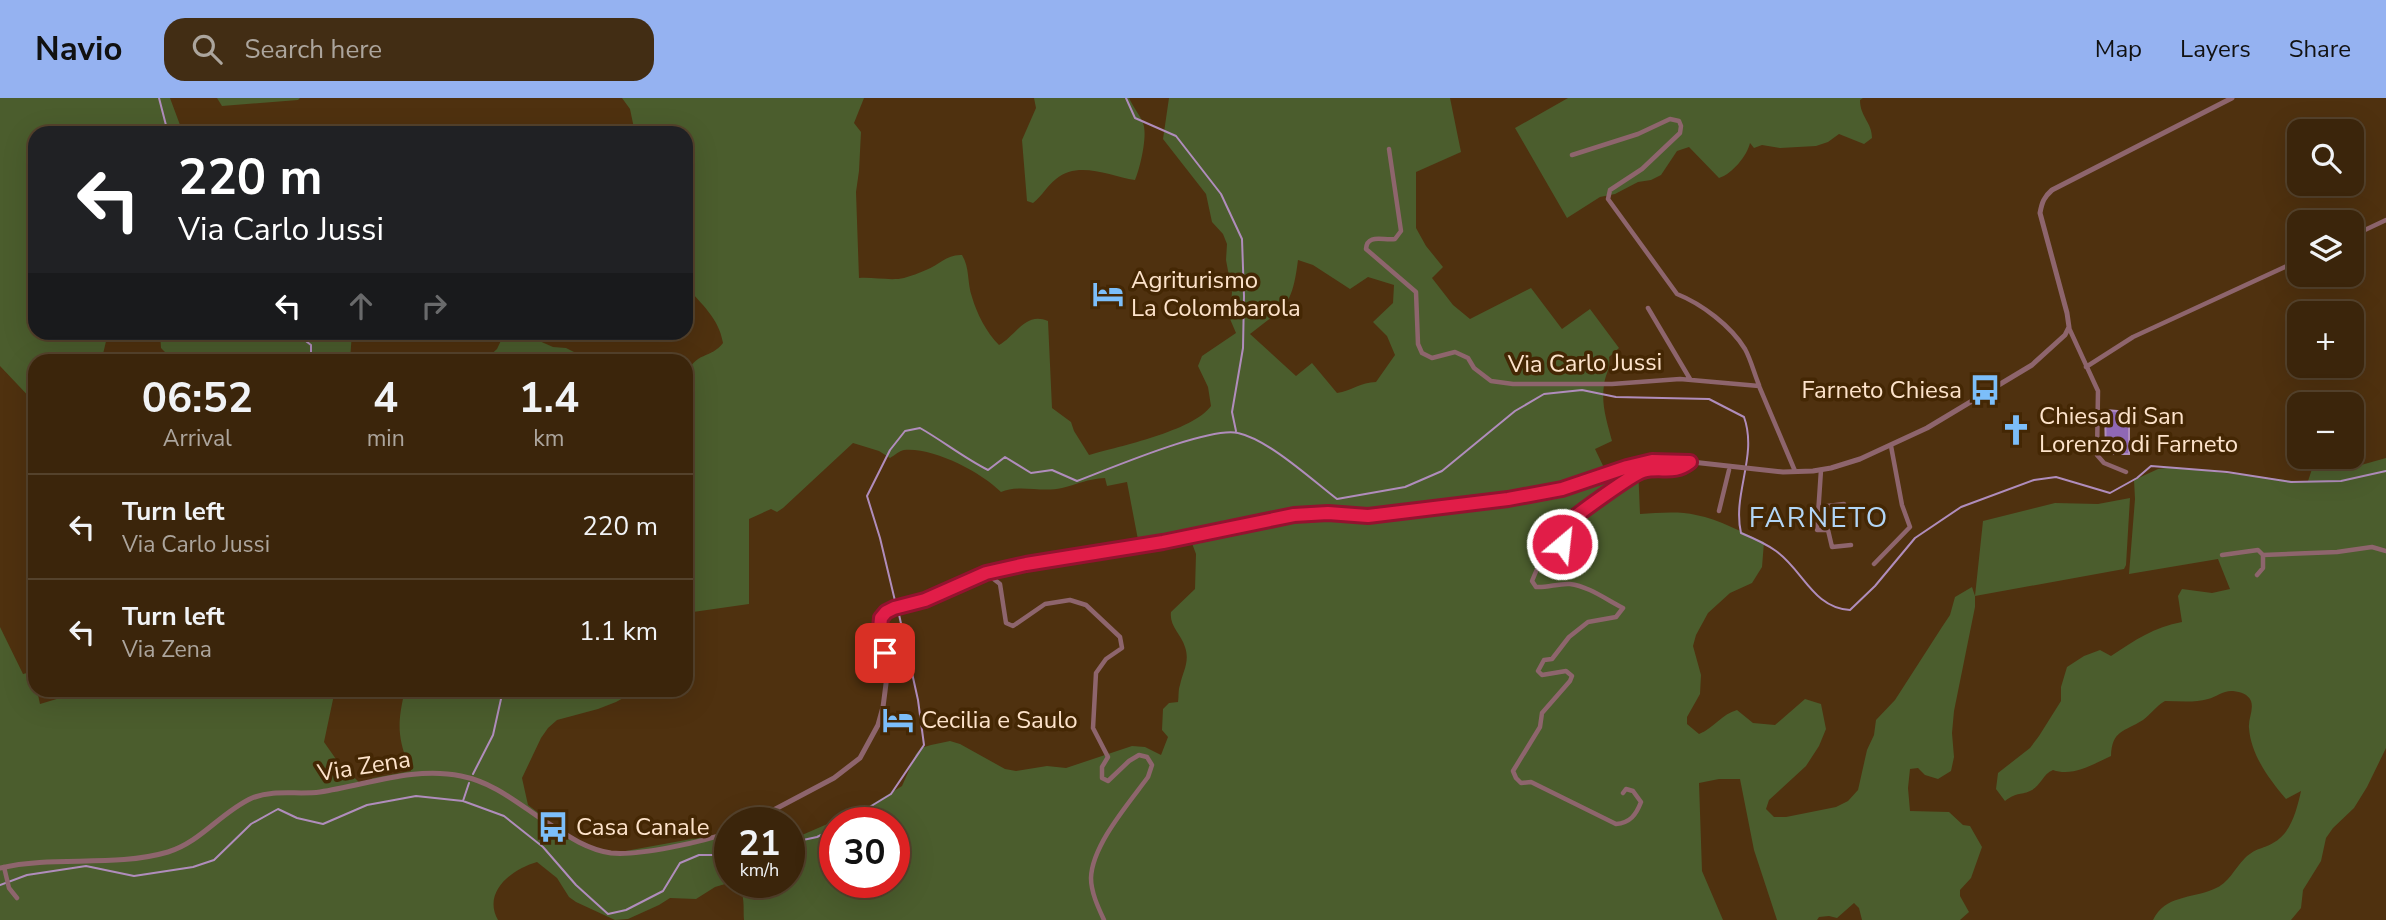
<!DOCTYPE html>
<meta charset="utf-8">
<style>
:root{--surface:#3b250b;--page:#422d14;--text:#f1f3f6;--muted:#aca59d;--line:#54422c;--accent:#95b2f1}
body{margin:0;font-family:"Nunito Sans",sans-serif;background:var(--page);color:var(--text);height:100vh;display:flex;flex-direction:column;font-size:26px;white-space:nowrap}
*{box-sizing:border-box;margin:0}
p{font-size:23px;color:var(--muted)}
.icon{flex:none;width:38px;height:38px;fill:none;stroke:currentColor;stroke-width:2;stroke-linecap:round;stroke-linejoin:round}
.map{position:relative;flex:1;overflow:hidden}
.side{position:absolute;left:28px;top:256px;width:665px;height:343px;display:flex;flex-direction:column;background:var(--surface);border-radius:21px;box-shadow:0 7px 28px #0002,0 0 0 2px var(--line)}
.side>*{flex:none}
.hud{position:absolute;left:28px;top:28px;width:665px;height:214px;border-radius:21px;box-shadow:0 7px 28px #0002,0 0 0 2px var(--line);background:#202124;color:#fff;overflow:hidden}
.tools{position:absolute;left:2287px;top:21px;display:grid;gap:14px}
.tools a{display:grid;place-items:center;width:77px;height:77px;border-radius:14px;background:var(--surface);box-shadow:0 7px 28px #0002,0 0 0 2px var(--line);font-size:35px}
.speed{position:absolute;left:714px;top:709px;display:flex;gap:14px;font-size:35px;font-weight:700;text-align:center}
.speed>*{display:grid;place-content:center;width:91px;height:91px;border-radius:50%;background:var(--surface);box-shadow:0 7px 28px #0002,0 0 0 2px var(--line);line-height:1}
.speed small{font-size:18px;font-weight:400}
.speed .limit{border:10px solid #d22;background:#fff;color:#111}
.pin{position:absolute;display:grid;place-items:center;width:60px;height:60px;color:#fff;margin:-30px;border-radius:14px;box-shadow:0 4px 10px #0006}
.me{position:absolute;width:77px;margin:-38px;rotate:28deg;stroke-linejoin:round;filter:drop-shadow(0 0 5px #0008)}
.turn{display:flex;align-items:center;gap:24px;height:147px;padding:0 35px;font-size:32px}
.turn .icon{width:91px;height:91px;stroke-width:2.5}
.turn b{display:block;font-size:49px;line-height:60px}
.lanes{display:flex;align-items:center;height:66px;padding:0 35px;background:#0003;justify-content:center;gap:35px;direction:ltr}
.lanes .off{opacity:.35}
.eta{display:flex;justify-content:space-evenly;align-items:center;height:119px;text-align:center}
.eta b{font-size:42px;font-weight:700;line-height:49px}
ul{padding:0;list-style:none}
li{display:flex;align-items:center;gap:21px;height:105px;padding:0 35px;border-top:2px solid var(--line)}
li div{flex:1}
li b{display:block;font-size:26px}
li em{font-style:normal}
header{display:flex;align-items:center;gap:42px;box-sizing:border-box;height:98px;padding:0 35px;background:var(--accent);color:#111}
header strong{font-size:33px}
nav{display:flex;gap:38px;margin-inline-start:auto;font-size:24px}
.search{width:490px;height:63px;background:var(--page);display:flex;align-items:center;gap:18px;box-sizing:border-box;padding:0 24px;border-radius:21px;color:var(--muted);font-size:26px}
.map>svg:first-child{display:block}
</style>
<header>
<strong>Navio</strong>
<div class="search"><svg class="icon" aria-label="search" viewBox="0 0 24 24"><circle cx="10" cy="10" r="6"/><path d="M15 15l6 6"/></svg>Search here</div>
<nav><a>Map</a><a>Layers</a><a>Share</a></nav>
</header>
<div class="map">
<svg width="2386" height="822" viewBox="0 0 2386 822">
<rect width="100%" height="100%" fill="#4f310f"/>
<!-- green -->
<path fill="#4b5d2d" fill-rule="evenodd" d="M0 0H170L183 35H35V234L108 235 103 256 98 262H35V305L0 268Z
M217 0H300L298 2 222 8Z
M622 0H864L854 25 861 34 859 73 856 94 859 180C874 179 891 183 904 180 911 178 919 175 926 172 939 167 947 156 962 157 970 170 967 185 972 199 977 216 986 234 999 247 1016 238 1025 213 1048 223L1052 310 1071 324 1074 333 1089 357C1120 348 1193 333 1211 308L1208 289 1198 268 1202 258 1236 235 1230 221 1232 194 1226 162 1227 146 1223 136 1212 124 1206 96 1163 41 1169 0H1450L1461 54 1416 74V130L1426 148 1443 169 1432 180 1453 207 1470 221 1531 190 1562 231 1590 211 1619 250 1609 259C1611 271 1605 276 1604 287 1601 307 1607 324 1612 343L1595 351 1607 376 1638 368 1640 416C1658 415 1679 413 1696 417 1720 421 1742 435 1764 444L1762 469 1752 485 1730 495 1708 515 1696 537 1693 548 1701 577 1700 596 1687 619V626L1699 636C1714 630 1722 616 1737 612L1753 625 1775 627 1805 601 1821 606 1826 631 1819 648 1806 668 1769 702 1766 711 1774 719H1786L1836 709 1848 703 1858 692 1867 652 1874 637 1876 622 1895 602 1942 529 1950 517 1955 499 1972 489 1975 498V509L1954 613 1952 635 1954 659 1951 673 1938 681 1925 677 1918 670 1910 671 1908 690 1910 713 1949 714 1963 727 1970 728 1982 749 1971 780 1960 792V798L1969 814 1960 822H1862L1859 810 1854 805 1837 820 1829 818 1819 819 1817 822H1777L1754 752 1740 681H1719L1699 685 1702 773 1723 822H744C743 808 746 793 734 784H789V738L802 737 869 708 902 688 916 656 921 650 931 647 950 643 960 646 1005 671 1016 673 1047 668 1066 670 1132 648 1145 649 1161 657 1168 639 1162 632 1163 611 1169 605 1178 604C1179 598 1178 592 1180 587 1183 573 1190 564 1185 549 1181 536 1169 528 1171 514L1195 491 1196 456 1190 440 1139 447 1127 384 1107 388 1105 380C1087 381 1078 386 1062 390 1041 395 1020 386 1001 394 981 374 933 349 904 352 899 353 895 357 890 360L879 353 853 345 783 410 777 414 771 411 749 421V506L686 515V278C695 253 711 261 723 245 719 220 701 206 686 188V144L689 122 686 111V35H635L630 11ZM1298 162 1313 167 1350 191 1368 179 1394 187 1393 205 1373 224 1387 238 1395 257 1376 284C1361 284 1351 293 1337 295L1312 265 1296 278 1250 236C1286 208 1292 209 1298 162ZM835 724H894V784H835Z
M1034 0H1129C1133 9 1140 17 1143 25 1148 37 1140 71 1135 82 1110 78 1078 62 1056 81 1047 88 1042 98 1033 105L1027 103 1022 42 1036 10Z
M1568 0H1863L1860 2C1860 19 1872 24 1872 40L1864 46 1839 36 1828 44 1816 48 1780 50 1762 47 1754 50 1750 45C1747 58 1732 76 1719 80L1689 49 1677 53 1661 77 1651 82 1638 84 1615 96 1600 99 1567 120 1515 30Z
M505 234 521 235 553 249 566 250 574 254 580 262H485L497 251Z
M352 235 350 262H173L161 250 160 235Z
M2386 360V650L2367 689 2354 710 2333 730 2326 740 2321 763 2303 792 2301 810 2291 822H2153C2165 797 2191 801 2214 791 2229 785 2234 771 2245 760 2257 749 2261 752 2273 745 2291 736 2297 711 2301 693L2286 701C2269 681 2251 657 2249 630 2248 621 2254 612 2251 603 2248 596 2241 594 2233 593 2224 592 2216 599 2208 601 2194 605 2179 603 2165 603 2156 608 2151 616 2143 622 2124 634 2112 632 2111 658 2093 666 2073 679 2053 672 2043 676 2041 687 2032 692 2021 698 2018 693 2005 703L1996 691 1998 675 2030 650 2039 638 2061 603V589L2067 569 2084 558 2100 552 2111 558C2135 542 2154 529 2182 524L2178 498 2182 491 2212 495 2230 491 2218 461 2129 476 2135 401 2134 382 2158 371 2173 369 2294 383H2308L2312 371 2354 369Z
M2130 400 2126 467 2124 471 1975 498 1983 423 2055 405 2098 406Z
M0 529 23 576 35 573V592H37L40 606 70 597 76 592H335L324 644 338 664 361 686 373 680 411 673C397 640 397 626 405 592H638L616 604 598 611 557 622 548 630 541 640 522 680 528 707 569 738 609 756 730 734V784H732L715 789 696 801 670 800 659 807 628 821 615 822 576 804 569 799 557 780 537 764C512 771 482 794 498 822H0Z"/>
<!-- water -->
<path fill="#8f68b5" stroke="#b08dbc" stroke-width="2" d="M2105 312 2129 314V356H2106Z"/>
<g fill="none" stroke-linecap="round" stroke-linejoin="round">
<!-- stream -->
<path stroke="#b08dbc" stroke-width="2" d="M159 0 168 35
M1126 0 1135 20 1176 38 1221 96 1242 141 1244 198 1243 250 1232 314 1236 333
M294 234 311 247V262
M896 507 880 440 867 398 890 352 905 333 920 330C943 343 964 360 988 372L1005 359 1031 375 1052 372 1077 383C1109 371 1210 328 1238 335 1269 342 1311 381 1337 401L1405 389 1442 373 1515 313 1544 296 1582 292 1616 299 1709 301 1744 319C1758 358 1732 396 1741 435 1753 440 1765 445 1776 453 1803 472 1813 510 1850 512L1875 488 1915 440 1961 409 2034 382 2056 379 2110 395 2137 380 2151 368 2227 374 2291 384 2341 383 2386 373
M473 676 493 637 503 592
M463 703 469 685
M845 724 891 696 924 647 918 602 898 512
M789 745 817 739 835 730
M0 787 27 777 86 768 134 778 193 769 214 762 251 726 278 711 297 720 323 726 367 707 416 698 463 703 504 718 543 749 576 787 608 816 626 812 663 793 680 765 699 757H730"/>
<!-- minor -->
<path stroke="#8e656d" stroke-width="4.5" d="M1389 51 1401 133 1395 141C1384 143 1367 135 1366 151L1416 194 1418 246 1422 255 1432 260 1455 254 1468 260 1474 270 1491 283 1513 286H1612L1680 281 1759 288 1795 373
M1572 57 1638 36 1670 21 1679 23 1681 28 1680 35 1642 71 1610 92 1608 101 1677 196C1702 206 1731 228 1745 251 1751 262 1754 275 1759 287
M2352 138 2386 122
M1648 210 1690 281
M2069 230 2098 293 2097 357 2104 365 2126 374
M2086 269 2133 239 2300 162
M1821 372 1817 432H1828L1832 449 1851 447
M1819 409 1844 406
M1719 413 1729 372
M2222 457 2258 452 2263 457 2337 454 2372 449 2386 453
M1874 466 1910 429 1902 407 1891 348
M986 475 1000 486 1006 525 1013 528 1045 506 1070 502 1086 507 1120 539 1122 550 1106 561 1096 575 1093 630 1108 659 1102 669V680L1108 683 1129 663 1139 657 1147 659 1152 667 1148 679C1129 705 1092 747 1091 780 1091 794 1098 809 1104 822
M2257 477 2263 470V457
M1623 695 1626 691 1633 693 1641 704C1636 717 1630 725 1616 726L1531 684 1521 685 1516 680 1513 673 1540 629 1542 615 1570 583 1572 578 1566 573 1542 577 1538 573 1544 562 1552 561 1569 539 1588 524 1616 519 1623 510C1607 502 1588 488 1570 486 1559 485 1547 490 1536 489L1532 483 1540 464 1561 453C1562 446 1561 438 1564 431 1569 421 1630 377 1643 373 1662 368 1673 377 1690 364
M4 769 9 790 17 800"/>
<!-- tertiary -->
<path stroke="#8e656d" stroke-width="5" d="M751 724 834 680 860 660 878 627 883 609 887 578 885 552 880 530 881 520 894 510 925 502 986 475 1026 466 1163 444 1295 417 1328 415 1368 418 1508 401 1562 391 1627 369 1652 363 1674 362 1783 374 1813 373 1831 370 1860 361 1927 330 2032 267 2065 237 2069 229 2067 215 2040 115C2042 104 2044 99 2052 92L2232 0
M0 770C55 757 113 770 168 754 201 744 221 714 252 700 274 691 298 697 320 694 367 687 414 668 461 678 492 684 515 703 540 720 562 734 584 751 611 755 638 758 703 744 730 734"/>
</g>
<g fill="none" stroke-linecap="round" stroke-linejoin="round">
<defs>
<path id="route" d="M885 555 880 530 881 520 886 514 894 510 925 502 986 475 1026 466 1163 444 1294 417 1328 415 1368 418 1508 401 1562 391 1627 369 1652 363 1690 364C1673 377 1662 368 1643 373 1633 376 1574 418 1567 426 1562 433 1562 438 1562 446"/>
</defs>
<!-- route casing -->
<use href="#route" stroke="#92132f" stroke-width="18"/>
<!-- route -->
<use href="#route" stroke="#e11d48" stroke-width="12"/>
</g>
<!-- icons -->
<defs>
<symbol id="hotel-bare" viewBox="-9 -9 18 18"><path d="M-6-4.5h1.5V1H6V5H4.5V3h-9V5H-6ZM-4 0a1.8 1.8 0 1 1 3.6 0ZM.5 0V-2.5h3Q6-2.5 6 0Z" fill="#7cbef9" stroke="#442704" stroke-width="2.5" paint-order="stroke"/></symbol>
<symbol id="bus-bare" viewBox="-9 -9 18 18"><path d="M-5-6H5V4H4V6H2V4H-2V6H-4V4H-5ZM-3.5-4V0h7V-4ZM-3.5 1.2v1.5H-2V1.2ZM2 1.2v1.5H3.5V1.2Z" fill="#7cbef9" stroke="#442704" stroke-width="2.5" paint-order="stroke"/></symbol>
<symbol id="church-bare" viewBox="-9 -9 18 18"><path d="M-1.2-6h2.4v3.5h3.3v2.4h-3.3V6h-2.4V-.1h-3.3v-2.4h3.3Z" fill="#7cbef9" stroke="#442704" stroke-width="2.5" paint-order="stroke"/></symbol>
</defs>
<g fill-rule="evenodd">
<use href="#hotel-bare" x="1086" y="174" width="44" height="44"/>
<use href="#bus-bare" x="1963" y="270" width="44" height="44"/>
<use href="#church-bare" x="1994" y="310" width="44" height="44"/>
<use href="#hotel-bare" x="876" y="600" width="44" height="44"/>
<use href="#bus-bare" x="531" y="707" width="44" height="44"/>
</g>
<g text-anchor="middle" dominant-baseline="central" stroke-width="7" stroke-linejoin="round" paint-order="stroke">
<!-- poi labels -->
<g font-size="24" fill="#fde3cb" stroke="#442704" text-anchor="start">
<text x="1131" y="182">Agriturismo<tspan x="1131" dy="28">La Colombarola</tspan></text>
<text x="1962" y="292" text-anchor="end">Farneto Chiesa</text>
<text x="2039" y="318">Chiesa di San<tspan x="2039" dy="28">Lorenzo di Farneto</tspan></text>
<text x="921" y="622">Cecilia e Saulo</text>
<text x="576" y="729">Casa Canale</text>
</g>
<!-- street labels -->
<g font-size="24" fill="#fde3cb" stroke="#442704">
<text transform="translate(1585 265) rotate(-1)">Via Carlo Jussi</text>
<text transform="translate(364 668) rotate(-9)">Via Zena</text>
</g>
<!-- quarter labels -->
<g font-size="28" letter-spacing="2" fill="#b1d5f6" stroke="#442704">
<text x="1819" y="420">FARNETO</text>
</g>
</g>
</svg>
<div class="tools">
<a><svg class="icon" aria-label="search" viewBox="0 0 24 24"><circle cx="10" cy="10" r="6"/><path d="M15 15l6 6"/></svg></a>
<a><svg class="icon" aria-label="layers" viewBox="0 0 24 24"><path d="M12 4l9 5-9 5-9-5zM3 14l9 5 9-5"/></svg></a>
<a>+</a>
<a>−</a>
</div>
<div class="speed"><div>21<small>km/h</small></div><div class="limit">30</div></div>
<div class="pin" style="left:885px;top:555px;background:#d93025"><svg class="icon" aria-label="arrive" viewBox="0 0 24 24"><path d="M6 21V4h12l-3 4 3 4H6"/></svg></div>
<svg class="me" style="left:1562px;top:446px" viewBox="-20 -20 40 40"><circle r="17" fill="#e11d48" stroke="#fff" stroke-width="3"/><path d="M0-11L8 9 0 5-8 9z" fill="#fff"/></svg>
<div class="hud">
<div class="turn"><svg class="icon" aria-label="left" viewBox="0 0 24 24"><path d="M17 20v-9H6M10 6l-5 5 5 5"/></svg><div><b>220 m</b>Via Carlo Jussi</div></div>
<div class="lanes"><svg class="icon" aria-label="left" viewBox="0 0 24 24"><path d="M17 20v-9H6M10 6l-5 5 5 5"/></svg><svg class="icon off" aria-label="ahead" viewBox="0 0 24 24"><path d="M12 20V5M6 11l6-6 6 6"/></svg><svg class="icon off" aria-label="right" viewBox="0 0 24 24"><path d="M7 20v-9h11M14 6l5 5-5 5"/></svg></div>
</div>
<section class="side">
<div class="eta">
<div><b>06:52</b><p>Arrival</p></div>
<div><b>4</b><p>min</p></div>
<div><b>1.4</b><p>km</p></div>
</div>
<ul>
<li><svg class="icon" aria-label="left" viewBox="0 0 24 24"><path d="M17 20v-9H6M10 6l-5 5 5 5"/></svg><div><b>Turn left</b><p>Via Carlo Jussi</p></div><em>220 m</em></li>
<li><svg class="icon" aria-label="left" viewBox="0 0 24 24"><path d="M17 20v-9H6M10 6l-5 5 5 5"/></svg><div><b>Turn left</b><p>Via Zena</p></div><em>1.1 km</em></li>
</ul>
</section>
</div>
